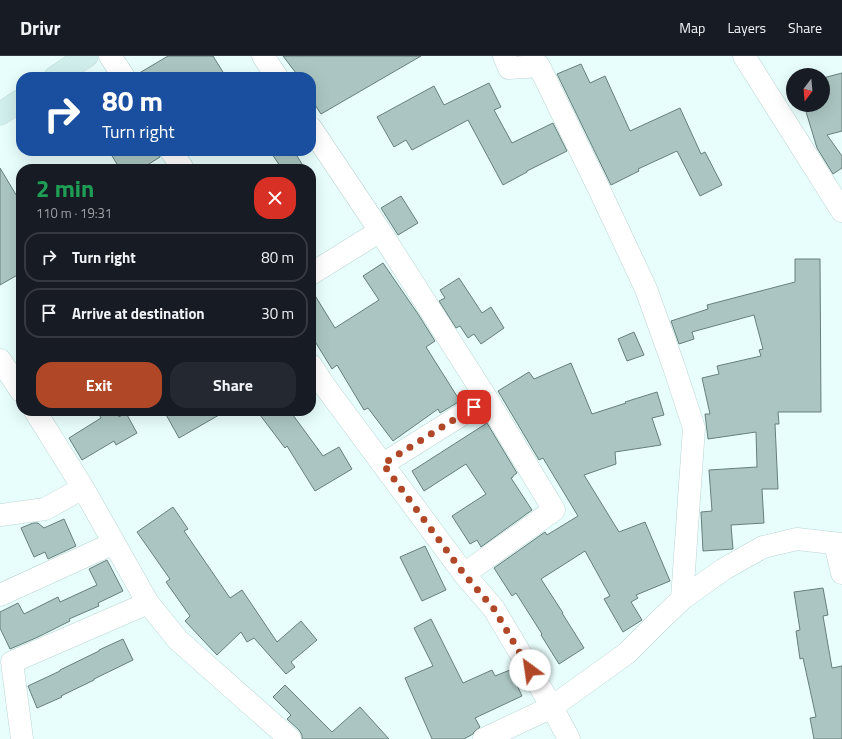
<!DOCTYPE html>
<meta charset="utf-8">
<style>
:root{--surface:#171b24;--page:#242831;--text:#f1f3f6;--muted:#9ea1a6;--line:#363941;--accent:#b04828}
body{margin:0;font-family:"Titillium Web",sans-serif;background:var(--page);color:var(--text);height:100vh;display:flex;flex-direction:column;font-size:15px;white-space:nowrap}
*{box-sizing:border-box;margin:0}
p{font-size:13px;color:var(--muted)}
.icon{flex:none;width:22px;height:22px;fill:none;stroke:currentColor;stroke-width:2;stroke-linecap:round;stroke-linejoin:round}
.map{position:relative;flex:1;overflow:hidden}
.panel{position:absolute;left:16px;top:108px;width:300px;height:252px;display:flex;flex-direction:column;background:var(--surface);border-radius:16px;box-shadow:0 4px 16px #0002}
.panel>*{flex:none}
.top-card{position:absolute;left:16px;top:16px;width:300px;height:84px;border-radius:16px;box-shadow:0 4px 16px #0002;background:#1a4fa0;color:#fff;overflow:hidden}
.needle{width:26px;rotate:196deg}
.tools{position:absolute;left:786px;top:12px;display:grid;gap:8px}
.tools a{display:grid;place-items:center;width:44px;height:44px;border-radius:50%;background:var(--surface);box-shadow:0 4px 16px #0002;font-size:20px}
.pin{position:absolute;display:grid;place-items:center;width:34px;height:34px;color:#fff;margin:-17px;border-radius:8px;box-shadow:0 2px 6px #0006}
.me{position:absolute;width:44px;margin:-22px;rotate:329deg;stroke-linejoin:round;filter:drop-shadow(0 0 3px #0008)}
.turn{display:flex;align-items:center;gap:14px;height:84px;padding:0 20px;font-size:18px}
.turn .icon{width:52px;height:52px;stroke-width:2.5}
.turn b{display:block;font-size:28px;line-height:34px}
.round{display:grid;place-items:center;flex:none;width:42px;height:42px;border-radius:16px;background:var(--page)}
.headline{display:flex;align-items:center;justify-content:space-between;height:68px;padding:0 20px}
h1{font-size:24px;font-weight:700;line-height:30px;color:#1e9e55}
.action{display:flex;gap:8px;margin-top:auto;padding:8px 20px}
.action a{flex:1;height:46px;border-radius:16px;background:var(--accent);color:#fff;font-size:16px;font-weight:700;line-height:46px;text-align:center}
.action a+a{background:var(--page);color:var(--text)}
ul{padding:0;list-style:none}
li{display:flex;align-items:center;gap:12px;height:50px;margin:0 8px 6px;padding:0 12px;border:2px solid var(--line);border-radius:16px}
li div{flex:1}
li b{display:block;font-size:15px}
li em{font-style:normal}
header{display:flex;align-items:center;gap:24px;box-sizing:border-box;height:56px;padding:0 20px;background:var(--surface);border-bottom:1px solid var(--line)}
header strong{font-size:19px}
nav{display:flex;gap:22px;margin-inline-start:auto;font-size:14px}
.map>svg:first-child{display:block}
</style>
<header>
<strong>Drivr</strong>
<nav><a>Map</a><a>Layers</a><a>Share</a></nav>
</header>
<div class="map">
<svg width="842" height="683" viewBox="0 0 842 683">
<rect width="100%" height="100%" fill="#e8fefc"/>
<!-- building -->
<path fill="#abc6c2" stroke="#667f7c" d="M168 0H213L226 21H136V19Z
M283 0H421L321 58 311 43V21H299Z
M581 8 590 27 605 20 630 75 680 52 701 98 705 96 722 129 700 140 677 95 638 113 639 115 611 129 557 18Z
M842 17V75L827 79 842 100V112L833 118 817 92 804 49H823V22Z
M489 27 501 51 494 54 512 87 553 67 567 95 527 115V116L503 129 468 64 412 94 406 84 394 91 377 61 434 30 444 49Z
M109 95H159L160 101 141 113H120Z
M270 95H294L305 113H282Z
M0 112 21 147V217L0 229Z
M401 140 418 167 398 179 381 152Z
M795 203H820L821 356H778L779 368H775L778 433H762L764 467 731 469 733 493 703 495 701 456 712 455 709 414 757 411 756 376 708 383 705 358H710L702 322 719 318 717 310 761 300 759 294 763 293 754 259 692 276 694 283 679 288 671 265 708 253 707 249 795 226Z
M383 207 418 258 435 285 426 291 460 345 440 357 438 353 393 385 368 352 364 354 337 309 332 313 311 279V233L335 272 379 244 363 220Z
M459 222 482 257 491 251 504 272 481 288 474 278 468 282 460 270 456 272 439 245 445 242 440 234Z
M634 276 644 299 627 305 618 283Z
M571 307 592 358 626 347 625 346 657 336 664 359 652 362 661 389 615 396 616 408 584 419 619 476 645 466 670 525 636 539 638 542 631 546 642 564 623 576 604 543 610 540 585 495 541 523 563 557H562L584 592 559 608 541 579 542 578 516 537 512 540 494 512 545 476 547 479 578 460 543 402 539 404 498 335 529 316 534 323Z
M97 355H116L119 361 126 357 137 377 116 389 114 385 82 404 69 382 101 362Z
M164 355H226L179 382Z
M257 355H290L323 400 339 391 352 413 315 435 287 390 285 392Z
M487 367 517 417 513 420V421L511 422 532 454 481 491 477 484 470 488 452 460 486 438 466 408 424 435 412 415Z
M173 451 188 473 184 475 230 542 242 534 277 586 301 565 317 584 291 606 295 611 286 618 254 582 247 586 241 576 217 599 185 565 190 560 166 526 170 523 137 476Z
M64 463 76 490 48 503 45 496 34 501 21 472 33 467H38L44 472Z
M425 490 446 534 422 545 400 501Z
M107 504 123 535 98 547 99 550 69 563 70 565 38 581 10 593 0 572V556L18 547 24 558 58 541 60 546 97 529 89 513Z
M823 532 828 559 823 560 832 612 842 610V683H814L810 662 816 661 803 602 800 603 796 575 800 574 794 536Z
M431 563 463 627 492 614 495 620 510 614 522 640 475 662 480 671 474 676 473 678 464 683H432L405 622 433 610 414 572Z
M123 583 133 604 94 623V624L61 640 62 641 37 652 28 630 60 615V614L99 595V594Z
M285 629 332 676 360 651 389 683H302V679L299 674 287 663 291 659 273 641Z"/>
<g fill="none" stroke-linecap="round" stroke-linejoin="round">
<defs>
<path id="street" d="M110 0 124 21
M263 0 277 21
M504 0 509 12 539 10 600 135 646 233 674 311 694 372 682 543
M744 0 842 155
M311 72 380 175 487 343 554 454 464 518
M171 95 183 113
M311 218 380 175
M0 304 21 335
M311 309 324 329 464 518 494 553 552 651 569 683
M35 355 83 432 148 547 178 584 290 683
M383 408 487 343
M0 459 45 453 83 432
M835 488 842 517
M0 539 114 487
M22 683 12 606 148 547
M484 683 552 651 627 597 658 566 682 543 724 513 763 491 797 483 842 488"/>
<path id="secondary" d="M55 21 87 0
M0 58 21 44"/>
</defs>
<!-- street casing -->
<use href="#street" stroke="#bad5d2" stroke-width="23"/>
<!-- secondary casing -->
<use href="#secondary" stroke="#bad5d2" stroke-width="23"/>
<!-- street -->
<use href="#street" stroke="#fff" stroke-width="22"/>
<!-- secondary -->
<use href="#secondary" stroke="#d0efec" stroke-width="22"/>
</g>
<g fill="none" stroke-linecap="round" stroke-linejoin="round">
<!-- route -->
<path stroke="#b04828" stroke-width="7" stroke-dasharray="0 12.6" d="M474 351 383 408 464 518 494 553 530 614"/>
</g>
</svg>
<div class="tools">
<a><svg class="needle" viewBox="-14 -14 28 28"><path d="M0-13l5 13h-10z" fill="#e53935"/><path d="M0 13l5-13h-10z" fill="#9ea1a6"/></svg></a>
</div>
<div class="pin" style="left:474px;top:351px;background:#d93025"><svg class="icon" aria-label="arrive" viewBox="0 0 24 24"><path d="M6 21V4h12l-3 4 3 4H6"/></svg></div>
<svg class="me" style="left:530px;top:614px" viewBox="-20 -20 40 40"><circle r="19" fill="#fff"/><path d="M0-13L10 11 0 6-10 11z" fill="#b04828"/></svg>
<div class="top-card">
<div class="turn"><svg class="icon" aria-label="right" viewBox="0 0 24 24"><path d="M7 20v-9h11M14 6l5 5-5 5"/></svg><div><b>80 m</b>Turn right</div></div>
</div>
<section class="panel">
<div class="headline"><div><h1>2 min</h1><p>110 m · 19:31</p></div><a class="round" style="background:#d93025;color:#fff"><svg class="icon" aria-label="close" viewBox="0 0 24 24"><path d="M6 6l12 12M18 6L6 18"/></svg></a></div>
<ul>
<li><svg class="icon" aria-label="right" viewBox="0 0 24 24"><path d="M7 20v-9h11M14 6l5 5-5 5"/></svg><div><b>Turn right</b></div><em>80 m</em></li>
<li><svg class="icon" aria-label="arrive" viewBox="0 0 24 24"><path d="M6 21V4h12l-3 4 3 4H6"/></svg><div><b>Arrive at destination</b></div><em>30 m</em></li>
</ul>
<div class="action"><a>Exit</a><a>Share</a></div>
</section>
</div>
